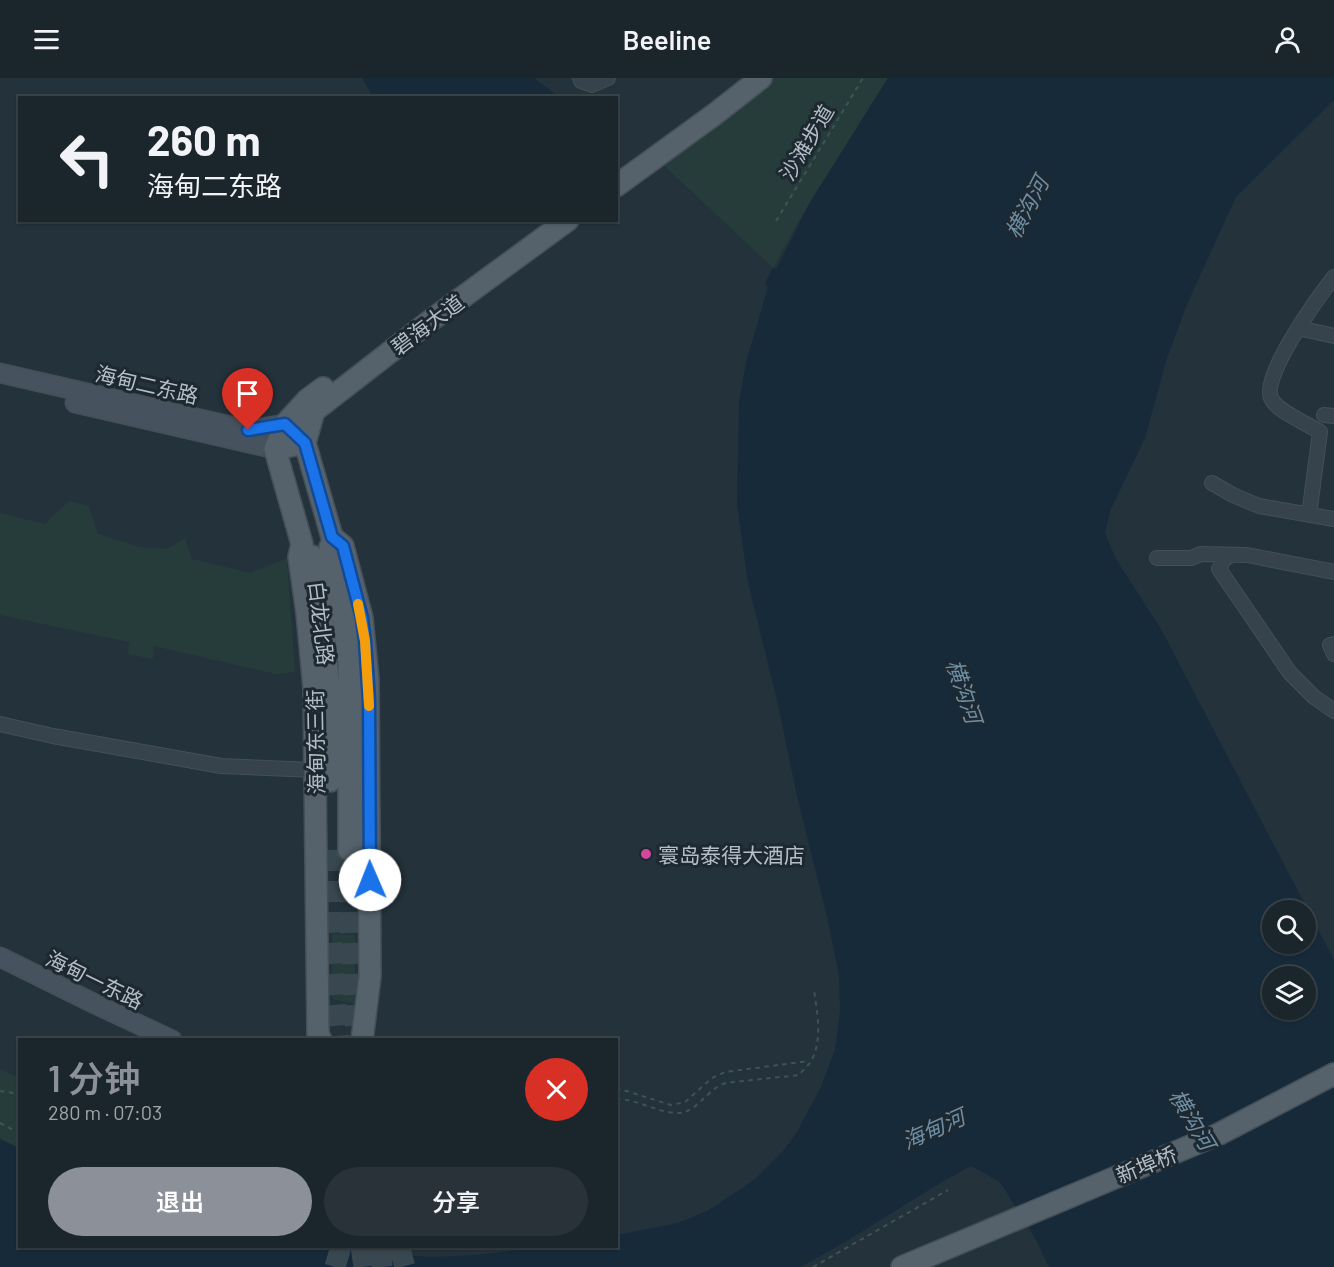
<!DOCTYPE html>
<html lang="zh">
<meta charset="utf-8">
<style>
:root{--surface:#1b262c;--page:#283238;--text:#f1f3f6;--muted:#a0a5a9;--line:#394348;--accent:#8c9099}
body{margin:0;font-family:Barlow,"Noto Sans SC",sans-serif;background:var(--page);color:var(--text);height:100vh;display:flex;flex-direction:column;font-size:22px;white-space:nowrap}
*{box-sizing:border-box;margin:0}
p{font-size:20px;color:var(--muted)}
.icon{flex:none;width:33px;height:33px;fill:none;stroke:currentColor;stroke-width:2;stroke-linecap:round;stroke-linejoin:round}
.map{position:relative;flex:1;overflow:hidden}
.sheet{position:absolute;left:18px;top:960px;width:600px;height:210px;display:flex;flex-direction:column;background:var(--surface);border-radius:0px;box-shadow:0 2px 4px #0004,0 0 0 2px var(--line)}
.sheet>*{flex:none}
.top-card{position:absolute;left:18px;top:18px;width:600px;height:126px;border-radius:0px;box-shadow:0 2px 4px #0004,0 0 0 2px var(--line);background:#1b262c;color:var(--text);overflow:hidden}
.buttons{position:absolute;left:1262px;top:822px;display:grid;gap:12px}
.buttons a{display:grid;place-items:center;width:54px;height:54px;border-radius:50%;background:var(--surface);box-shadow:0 2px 4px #0004,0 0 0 2px var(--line);font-size:30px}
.pin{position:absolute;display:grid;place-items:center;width:51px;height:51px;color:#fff;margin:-62px -26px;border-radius:50% 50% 50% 0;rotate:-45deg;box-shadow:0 0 6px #0007}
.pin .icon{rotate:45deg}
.me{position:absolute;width:66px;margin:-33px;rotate:359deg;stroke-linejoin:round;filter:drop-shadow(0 0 4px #0008)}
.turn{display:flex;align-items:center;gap:21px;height:126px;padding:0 30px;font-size:27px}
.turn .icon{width:78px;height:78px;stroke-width:2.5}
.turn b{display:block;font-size:42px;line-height:51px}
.round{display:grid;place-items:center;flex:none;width:63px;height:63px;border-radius:32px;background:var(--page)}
.summary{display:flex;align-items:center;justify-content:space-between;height:102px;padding:0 30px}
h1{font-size:36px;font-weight:600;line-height:45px;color:var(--accent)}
.action{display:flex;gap:12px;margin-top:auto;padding:12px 30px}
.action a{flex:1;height:69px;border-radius:36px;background:var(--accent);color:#fff;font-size:24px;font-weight:600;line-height:69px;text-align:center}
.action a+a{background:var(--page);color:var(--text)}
header{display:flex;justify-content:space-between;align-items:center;height:78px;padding:0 30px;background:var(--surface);font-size:27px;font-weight:600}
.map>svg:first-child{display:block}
</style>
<header><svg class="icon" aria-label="menu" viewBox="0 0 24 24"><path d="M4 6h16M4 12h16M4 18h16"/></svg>Beeline<svg class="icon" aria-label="person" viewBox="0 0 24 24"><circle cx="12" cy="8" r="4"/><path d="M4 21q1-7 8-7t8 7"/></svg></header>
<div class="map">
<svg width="1334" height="1189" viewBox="0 0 1334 1189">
<rect width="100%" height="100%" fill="#24323b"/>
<!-- green -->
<path fill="#263c3b" d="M762 0H888L797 146 773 190 655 79Z
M69 423 89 428 98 456 140 469 167 471 185 460 192 481 251 495 287 480 295 594 276 596 154 568 153 581 128 576 129 564 0 537V435L45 446Z
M332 856 355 857V926L332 921Z
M0 991 19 1000V1070L0 1061Z"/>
<!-- water -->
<path fill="#172a39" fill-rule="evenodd" d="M362 0H534L559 19H373Z
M888 0H1334V22L1236 119 1187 226 1167 280 1145 360 1110 433 1105 455 1116 481 1161 551 1334 882V1189H1049L1036 1162 1000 1104 971 1088C912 1119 859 1159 800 1189H0V1061L19 1070 20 1168H339L379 1175 431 1179 477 1177 541 1169 616 1168 617 1157 678 1145 709 1132 754 1102 784 1072 797 1054 821 1009 835 971 840 933 839 897 828 843 797 718 777 622 748 505 737 426 739 325 746 284 768 209 765 205 773 190 776 191 810 124ZM1272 832H1305V866H1272ZM1272 898H1305V932H1272Z"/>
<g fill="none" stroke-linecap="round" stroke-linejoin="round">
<!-- primary-tunnel -->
<path stroke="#394750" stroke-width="21" stroke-dasharray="21 10" stroke-linecap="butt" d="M330 772V850L339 962
M349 772 350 850 356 962
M361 1168 364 1189
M380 1168 382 1189
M399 1168 405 1189
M335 1189 341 1168"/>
<defs>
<path id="minor" d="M580 0 581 3 592 7 608 0
M1298 250 1334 258
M1324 337 1334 338
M1212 405 1233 417 1259 428 1334 441
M1309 437 1320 354C1307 345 1277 334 1271 320 1261 298 1319 218 1334 199
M1231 477 1224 481 1219 491 1290 595 1314 619 1334 633
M1157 480H1191L1201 476 1247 477 1334 494
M1334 566 1330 567 1334 576
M0 646 53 658 221 688 315 692"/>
<path id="secondary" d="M0 295 248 352 285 346
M75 325 275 371
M0 879 97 927 172 962"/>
<path id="primary" d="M616 108 715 36 761 0
M285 346 305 365 275 371 285 346 307 322 323 310
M275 371 302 466 299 479 307 535 314 610 318 956 321 962
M330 469 344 543 349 586V772
M312 478C328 552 330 627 330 703
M362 962 370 898 368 601 362 540 343 468 332 459 305 365 314 333 430 243 568 142
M902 1189 1219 1056 1334 996"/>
</defs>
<!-- minor casing -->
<use href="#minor" stroke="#444f57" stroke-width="16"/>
<!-- secondary casing -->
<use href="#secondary" stroke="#444f57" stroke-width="21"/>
<!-- primary casing -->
<use href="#primary" stroke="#444f57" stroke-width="24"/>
<!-- path -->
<path stroke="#3e5453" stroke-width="2" stroke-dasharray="4.5 4.5" stroke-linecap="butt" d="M776 143 863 0
M616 1012 620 1011 671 1027 685 1024 712 1000 725 994 809 983
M0 1013 20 1016
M616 1021C637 1020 667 1040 685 1034 701 1028 709 1010 726 1005L799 997C803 992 808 988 811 983 823 962 817 934 814 912
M0 1045 15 1053H20
M427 1168H442
M813 1189 948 1112"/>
<!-- minor -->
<use href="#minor" stroke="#37434c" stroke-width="14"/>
<!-- secondary -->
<use href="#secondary" stroke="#46535e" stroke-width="18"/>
<!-- primary -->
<use href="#primary" stroke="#55626c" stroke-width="21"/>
</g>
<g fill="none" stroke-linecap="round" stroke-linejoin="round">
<defs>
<path id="route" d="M248 352 285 346 305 365 332 459 343 468 362 540 365 563 369 622 370 802"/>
</defs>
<!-- route casing -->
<use href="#route" stroke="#114b97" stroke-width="15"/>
<!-- route -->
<use href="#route" stroke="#1a73e8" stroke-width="10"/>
<!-- slow -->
<path stroke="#f59e0b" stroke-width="10" d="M358 526 365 563 369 628"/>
</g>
<!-- markers -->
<circle fill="#d1479c" stroke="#1d2830" stroke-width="2" cx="646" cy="776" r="6"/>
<g text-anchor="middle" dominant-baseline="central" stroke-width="6" stroke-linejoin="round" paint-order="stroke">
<!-- street labels -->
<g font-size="21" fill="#b3bec7" stroke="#1d2830">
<text transform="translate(806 64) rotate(-59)">沙滩步道</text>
<text transform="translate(427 246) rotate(-37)">碧海大道</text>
<text transform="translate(147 306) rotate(13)">海甸二东路</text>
<text transform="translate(322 545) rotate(83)">白龙北路</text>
<text transform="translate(315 664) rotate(-91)">海甸东三街</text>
<text transform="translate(95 901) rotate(26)">海甸一东路</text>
<text transform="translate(1146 1086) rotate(-22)">新埠桥</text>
</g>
<!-- poi labels -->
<g font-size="21" fill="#b3bec7" stroke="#1d2830" text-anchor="start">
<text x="658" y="776">寰岛泰得大酒店</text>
</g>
<!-- water labels -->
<g font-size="22" font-style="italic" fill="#6d8ea5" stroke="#1d2830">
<text transform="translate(1026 129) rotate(-62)">横沟河</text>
<text transform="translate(965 613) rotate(71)">横沟河</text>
<text transform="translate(1193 1041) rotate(59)">横沟河</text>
<text transform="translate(933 1050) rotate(-24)">海甸河</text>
</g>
</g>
</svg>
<div class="buttons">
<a><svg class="icon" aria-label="search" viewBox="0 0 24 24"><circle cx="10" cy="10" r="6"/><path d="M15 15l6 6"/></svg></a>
<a><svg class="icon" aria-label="layers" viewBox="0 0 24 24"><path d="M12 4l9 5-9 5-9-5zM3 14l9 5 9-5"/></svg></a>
</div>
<div class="pin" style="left:248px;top:352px;background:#d93025"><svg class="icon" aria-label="arrive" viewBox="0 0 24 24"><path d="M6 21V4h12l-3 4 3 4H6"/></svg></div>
<svg class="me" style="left:370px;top:802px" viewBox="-20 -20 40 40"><circle r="19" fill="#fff"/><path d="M0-13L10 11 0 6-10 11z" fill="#1a73e8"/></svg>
<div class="top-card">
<div class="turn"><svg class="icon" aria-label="left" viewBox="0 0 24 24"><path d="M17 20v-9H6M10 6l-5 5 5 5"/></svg><div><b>260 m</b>海甸二东路</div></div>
</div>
<section class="sheet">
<div class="summary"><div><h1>1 分钟</h1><p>280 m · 07:03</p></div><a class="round" style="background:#d93025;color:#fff"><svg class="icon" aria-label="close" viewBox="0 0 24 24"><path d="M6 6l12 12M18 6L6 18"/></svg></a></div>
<div class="action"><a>退出</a><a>分享</a></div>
</section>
</div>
